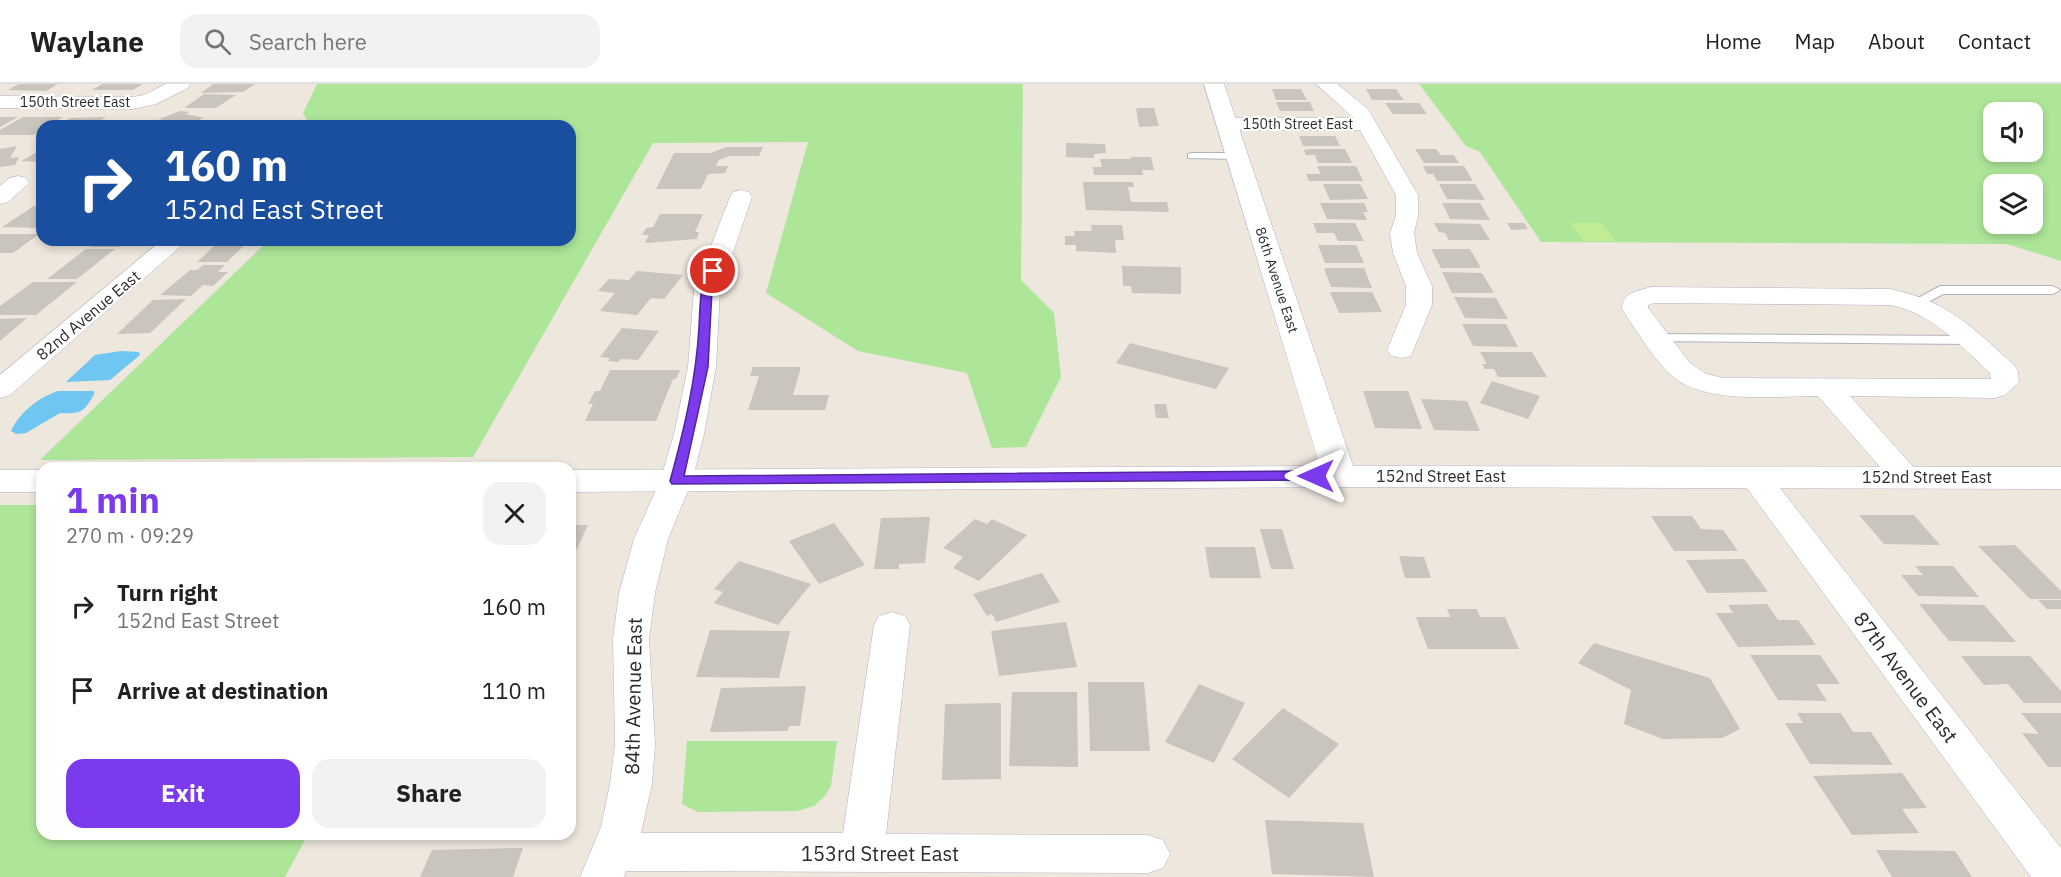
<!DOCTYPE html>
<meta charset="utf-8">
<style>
:root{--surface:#fff;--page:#f2f2f2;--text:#202124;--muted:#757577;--line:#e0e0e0;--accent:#7c3aed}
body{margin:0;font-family:"IBM Plex Sans",sans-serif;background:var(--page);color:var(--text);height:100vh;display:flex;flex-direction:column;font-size:22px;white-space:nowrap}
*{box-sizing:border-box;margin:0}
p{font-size:20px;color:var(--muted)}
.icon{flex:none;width:33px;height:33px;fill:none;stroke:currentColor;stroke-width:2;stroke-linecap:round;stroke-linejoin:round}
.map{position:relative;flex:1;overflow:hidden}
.sheet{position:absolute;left:36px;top:378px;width:540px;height:378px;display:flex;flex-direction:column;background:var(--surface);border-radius:18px;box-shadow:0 3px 9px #0003}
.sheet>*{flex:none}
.hud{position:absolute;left:36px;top:36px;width:540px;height:126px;border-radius:18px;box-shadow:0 3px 9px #0003;background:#1a4fa0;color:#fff;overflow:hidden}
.buttons{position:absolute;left:1983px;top:18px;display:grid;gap:12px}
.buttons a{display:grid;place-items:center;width:60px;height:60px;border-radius:12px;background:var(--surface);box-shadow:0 3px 9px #0003;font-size:30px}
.pin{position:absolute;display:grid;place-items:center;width:51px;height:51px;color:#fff;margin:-26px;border:3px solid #fff;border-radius:50%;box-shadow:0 2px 6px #0007}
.me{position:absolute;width:66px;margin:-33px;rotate:270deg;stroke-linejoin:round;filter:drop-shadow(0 0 4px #0008)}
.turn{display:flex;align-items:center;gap:21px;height:126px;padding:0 30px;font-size:27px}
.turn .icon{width:78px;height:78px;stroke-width:2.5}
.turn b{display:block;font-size:42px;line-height:51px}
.round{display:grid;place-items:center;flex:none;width:63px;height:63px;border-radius:18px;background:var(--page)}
.summary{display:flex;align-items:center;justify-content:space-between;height:102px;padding:0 30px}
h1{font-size:36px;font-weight:700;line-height:45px;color:var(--accent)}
.button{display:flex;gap:12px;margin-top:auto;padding:12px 30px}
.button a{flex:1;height:69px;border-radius:18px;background:var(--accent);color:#fff;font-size:24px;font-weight:700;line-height:69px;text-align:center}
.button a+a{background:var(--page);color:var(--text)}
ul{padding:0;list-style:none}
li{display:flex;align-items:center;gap:18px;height:84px;padding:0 30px}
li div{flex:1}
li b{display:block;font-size:22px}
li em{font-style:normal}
header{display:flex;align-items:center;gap:36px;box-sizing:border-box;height:84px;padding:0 30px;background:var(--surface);border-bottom:2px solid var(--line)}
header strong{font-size:28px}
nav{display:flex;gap:33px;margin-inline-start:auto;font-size:21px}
.search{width:420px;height:54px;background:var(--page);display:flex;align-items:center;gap:15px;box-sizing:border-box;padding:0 21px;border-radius:18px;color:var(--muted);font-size:22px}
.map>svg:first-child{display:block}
</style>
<header>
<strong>Waylane</strong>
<div class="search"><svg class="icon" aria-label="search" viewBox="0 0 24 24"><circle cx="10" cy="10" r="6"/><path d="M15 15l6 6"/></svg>Search here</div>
<nav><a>Home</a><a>Map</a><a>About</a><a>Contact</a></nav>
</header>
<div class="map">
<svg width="2061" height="793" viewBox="0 0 2061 793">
<rect width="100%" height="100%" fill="#ede7dd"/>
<!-- green -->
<path fill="#ade599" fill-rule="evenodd" d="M317 0H1023L1021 196 1054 229 1061 293 1026 363 992 364 967 289 858 267 766 209 808 58 653 59 473 373 40 376 269 156H570V42H310L303 29Z
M1419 0H2061V177L2007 160 1541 158 1480 68 1466 62ZM1994 28H2032V68H1994ZM1994 100H2032V140H1994Z
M0 421H42V750H308L285 793H0Z
M687 657H837L831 702 824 713 814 722 798 727 698 728 682 720Z"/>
<!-- pitch -->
<path fill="#c1ec94" d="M1570 139H1601L1616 157H1584Z"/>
<!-- water -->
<path fill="#6ec6f1" d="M121 267 139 268 140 271 110 296 66 298 95 271Z
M58 307H94V310C84 329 80 330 60 329L26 349 16 350 11 347C19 329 39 313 58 307Z"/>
<!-- building -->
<path fill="#c9c5bc" d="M19 0H58L46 7 8 6Z
M102 0H143L133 6H92Z
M213 0H255L243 8 201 9Z
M1272 5H1301L1307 16H1276Z
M1366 5H1396L1404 16H1372Z
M204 10 236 11 216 24H184Z
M1276 18H1310L1314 27H1280Z
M1385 19H1419L1427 30H1393Z
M1136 24H1154L1159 42 1139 43Z
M180 27 190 28 185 30 204 34 185 42H159L169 37 159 35Z
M0 33H18L0 43Z
M23 33H63L48 42H42V46L33 51H0V46Z
M106 33 93 42H57L70 34Z
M109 36H145L137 42H100Z
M1299 52H1335L1340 62H1303Z
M1066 59 1105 60 1106 69 1094 70V74L1066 73Z
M17 62 10 74 19 73 15 81 0 83V65Z
M726 63H763L759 72H730L719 76 716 82H728L725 89 708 90 701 105H656L674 69H711Z
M42 65V78L21 77Z
M1311 65H1345L1352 79H1318L1315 71H1306L1304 66Z
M1415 65H1436L1441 71H1454L1459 79H1424Z
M1131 73H1151L1154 86H1142L1143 91H1094L1093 83H1102L1100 75H1131Z
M1317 82H1356L1363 97H1309L1306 90H1321Z
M1423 82H1464L1473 97H1437L1433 90H1427Z
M1083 98H1133L1134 103H1128L1131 118H1167L1169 128 1086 126Z
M1323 100H1360L1368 115 1330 116Z
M1439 100H1475L1485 116 1447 115Z
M1320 119H1364L1368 128H1363L1367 136 1327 135Z
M1442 119H1480L1490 136 1450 135Z
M34 122H42V144L2 143Z
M660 130H703L695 148H699L697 155 645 159 649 151H642L646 144 653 143Z
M1313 139H1355L1364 157H1338L1334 149H1317Z
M1434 139 1480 140 1490 156H1449L1445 149 1439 148Z
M1507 139H1524L1528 145 1511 146Z
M1091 141H1122L1124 156H1115L1116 169 1076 167V161H1065V152H1075L1074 147H1092Z
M0 150H39L13 169H0Z
M98 156H127L119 163H90Z
M221 156H250L227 178H197Z
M1318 161H1356L1364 179H1325Z
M86 165H115L77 195H47Z
M1431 165H1470L1481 184H1441Z
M203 181H225L218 188H228L213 202 203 201 191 212 160 211 190 186H197Z
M1122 182 1181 183V210L1132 209 1131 202H1123Z
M1324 184H1364L1372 204 1331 203Z
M637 187 683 191 664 215 651 214 637 231 600 227 615 209 598 207 609 195 629 196Z
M1442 188 1482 189 1494 209H1452Z
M33 198H77L36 231H0V222Z
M1330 208H1372L1382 228 1339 229Z
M1454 213 1496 214 1508 235 1465 234Z
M186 215 150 249 117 250 153 216Z
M27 234 0 257V235Z
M1462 240H1506L1518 263 1473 262Z
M622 244 659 247 638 276 621 275 618 278 608 277 610 274 600 273Z
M1130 259 1229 284 1216 305 1116 279Z
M1480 268H1532L1547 293H1498L1494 285H1485L1482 280H1487Z
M753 283H801L793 311H829L825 326H748L759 292H750Z
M610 286H680L676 295H673L656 337H585L593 320H588L595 307H600Z
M1492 297 1540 312 1528 335 1480 319Z
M1363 307H1408L1422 345 1375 344Z
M1421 315 1467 317 1480 347 1434 346Z
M1154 320H1166L1169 334H1156Z
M1859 431H1914L1940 461 1884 460Z
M1651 432H1692L1701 445 1723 446 1738 467H1674Z
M930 433 925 479 899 480V485H874L881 434Z
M975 435 987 440 992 435 1027 451 979 497 953 484 963 473 943 464Z
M834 439 865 481 819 500 789 457Z
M570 441H588L575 469H570Z
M1260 445H1282L1294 485H1271Z
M2015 461 2061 507V515H2030L1978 462Z
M1205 463H1255L1261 494H1210Z
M1399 472 1424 473 1431 494H1405Z
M1744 475 1768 508 1707 509 1686 476Z
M739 477 811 500 778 541 714 519 723 508 714 505Z
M1915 482H1953L1979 513 1918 512 1901 491H1923Z
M1042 489 1060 518 996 538 992 530 987 532 973 510Z
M2038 516H2061V525H2047Z
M1767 520 1778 536H1798L1816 561 1738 563 1716 529H1733L1728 521Z
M1919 520 1984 521 2016 558 1949 557Z
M1447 525H1477L1480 533H1505L1519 565H1428L1416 533H1450Z
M1066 538 1077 583 999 592 991 547Z
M710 546 790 547 779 594 696 593Z
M1594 559 1710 594 1740 645 1722 654 1663 655 1624 640 1631 606 1578 579Z
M1750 571H1820L1840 600H1816L1827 617 1778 616Z
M1961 572H2030L2061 607V619H2024L2008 600 1984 601Z
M1088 598H1144L1150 667H1090Z
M1199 600 1245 619 1214 679 1165 658Z
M806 602 800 642H789L788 647 710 648 721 604Z
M1012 608H1077L1078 683 1009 682Z
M1001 619V695L942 696 945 620Z
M1283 624 1339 660 1289 714 1232 675Z
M1797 629H1841L1853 648H1871L1893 681 1810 680 1785 639H1803Z
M2021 629H2061V683H2048L2022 649 2039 650Z
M1902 689 1927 724 1902 725 1919 749 1852 751 1813 692Z
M1265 736 1363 739 1374 793 1272 790Z
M441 750H527L525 755H439Z
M523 764 513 793H420L432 766Z
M1876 766 1955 767 1972 793H1892Z"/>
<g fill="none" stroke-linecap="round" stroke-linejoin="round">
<defs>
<path id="lane" d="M1192 69H1237L1242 72 1237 75 1188 74V70Z
M1940 202H2053L2060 206 2053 210H1943L1923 221H1913L1911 218Z
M1657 250 1968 252 1975 256 1968 260 1652 257 1650 254Z"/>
<path id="street" d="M166 0H190L188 4 156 20 133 25 0 24V12L133 13 144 11Z
M1316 0H1337L1368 25 1418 111V132L1414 149 1417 169 1432 202V221L1411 272 1401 274 1391 272 1387 266 1406 221V202L1393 169 1390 149 1396 132V111L1360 46H1227L1220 44 1217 40 1220 36 1227 34H1354Z
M18 92 26 94 29 99 8 118 0 120V102L10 94Z
M741 106 749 108 752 113 720 206 716 283 704 350 692 397 668 455 655 509 649 555 655 660 652 700 641 749H843L874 541 879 532 892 528 905 532 910 541 886 750 1148 751 1163 756 1170 770 1163 784 1148 789 626 787 624 793H580L601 743 610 700 615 660 613 555 619 509 634 455 660 397 674 350 688 283 694 206 730 113 733 108Z
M162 156H188L10 311 0 314V291Z
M1651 203 1890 205C1948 217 1972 243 2014 281L2018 287 2019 298 2005 311 1995 314 1850 312 1922 393 1917 400 1906 403 1895 400 1818 312C1777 312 1703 321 1671 291 1656 278 1634 243 1622 225 1622 209 1637 207 1651 203ZM1654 219 1890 221C1932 229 1960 261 1990 289L1991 295 1724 294 1706 290 1690 279 1648 224V221Z
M1755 383 1766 386 2061 764V793H2031L1744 400 1739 393 1744 386Z"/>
<path id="secondary" d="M1204 0H1224L1353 382 2061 383V405L1340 403 570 408V386L1320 382Z
M0 386H42V408H0Z"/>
</defs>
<!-- lane casing -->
<use href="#lane" stroke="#b1b2bf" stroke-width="2"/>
<!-- street casing -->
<use href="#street" stroke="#b1b2bf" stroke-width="1"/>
<!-- secondary casing -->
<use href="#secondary" stroke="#b1b2bf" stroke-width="1"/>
<!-- lane -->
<use href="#lane" fill="#fff" fill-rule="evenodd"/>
<!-- street -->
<use href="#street" fill="#fff" fill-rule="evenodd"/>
<!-- secondary -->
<use href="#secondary" fill="#fff" fill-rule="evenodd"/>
</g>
<!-- route -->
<path fill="#7c3aed" stroke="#51269a" stroke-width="1.5" d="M713 184 719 187 712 206 708 283 684 392 1316 387 1323 392 1316 396 672 400 670 397C684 346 696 296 699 243 700 229 699 189 713 184Z"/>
<g text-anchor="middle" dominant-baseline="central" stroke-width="4.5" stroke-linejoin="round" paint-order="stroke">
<!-- far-street labels -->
<g font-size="14" fill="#2b2b2b" stroke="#fff">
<text x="75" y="18">150th Street East</text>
<text x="1298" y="40">150th Street East</text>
<text transform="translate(1277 196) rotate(72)">86th Avenue East</text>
</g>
<!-- street labels -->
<g font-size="16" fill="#2b2b2b" stroke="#fff">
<text transform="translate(88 231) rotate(-40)">82nd Avenue East</text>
<text x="1441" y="392">152nd Street East</text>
<text x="1927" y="393">152nd Street East</text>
</g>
<!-- near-street labels -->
<g font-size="20" fill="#2b2b2b" stroke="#fff">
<text transform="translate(1906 593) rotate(53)">87th Avenue East</text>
<text transform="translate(633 612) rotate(-89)">84th Avenue East</text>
<text x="880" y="769">153rd Street East</text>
</g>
</g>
</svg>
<div class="buttons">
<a><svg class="icon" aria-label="sound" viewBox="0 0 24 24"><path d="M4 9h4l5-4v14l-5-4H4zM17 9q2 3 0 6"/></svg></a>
<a><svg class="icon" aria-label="layers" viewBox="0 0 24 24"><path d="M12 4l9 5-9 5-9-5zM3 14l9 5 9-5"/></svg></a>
</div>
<div class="pin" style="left:713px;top:187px;background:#d93025"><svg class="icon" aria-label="arrive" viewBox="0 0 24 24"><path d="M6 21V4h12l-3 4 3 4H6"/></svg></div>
<svg class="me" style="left:1316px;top:392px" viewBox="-20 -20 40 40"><path d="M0-17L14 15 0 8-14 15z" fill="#7c3aed" stroke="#fff" stroke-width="4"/></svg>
<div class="hud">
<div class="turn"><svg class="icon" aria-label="right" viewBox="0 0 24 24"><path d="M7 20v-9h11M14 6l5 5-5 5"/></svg><div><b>160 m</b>152nd East Street</div></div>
</div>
<section class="sheet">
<div class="summary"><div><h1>1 min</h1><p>270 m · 09:29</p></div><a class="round"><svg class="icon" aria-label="close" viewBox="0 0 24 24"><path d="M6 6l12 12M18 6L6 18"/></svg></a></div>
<ul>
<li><svg class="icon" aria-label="right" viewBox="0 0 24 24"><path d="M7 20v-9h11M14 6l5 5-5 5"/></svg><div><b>Turn right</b><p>152nd East Street</p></div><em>160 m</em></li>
<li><svg class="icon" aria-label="arrive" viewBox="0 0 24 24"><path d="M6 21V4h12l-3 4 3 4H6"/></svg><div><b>Arrive at destination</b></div><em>110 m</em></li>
</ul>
<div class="button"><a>Exit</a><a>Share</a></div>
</section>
</div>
